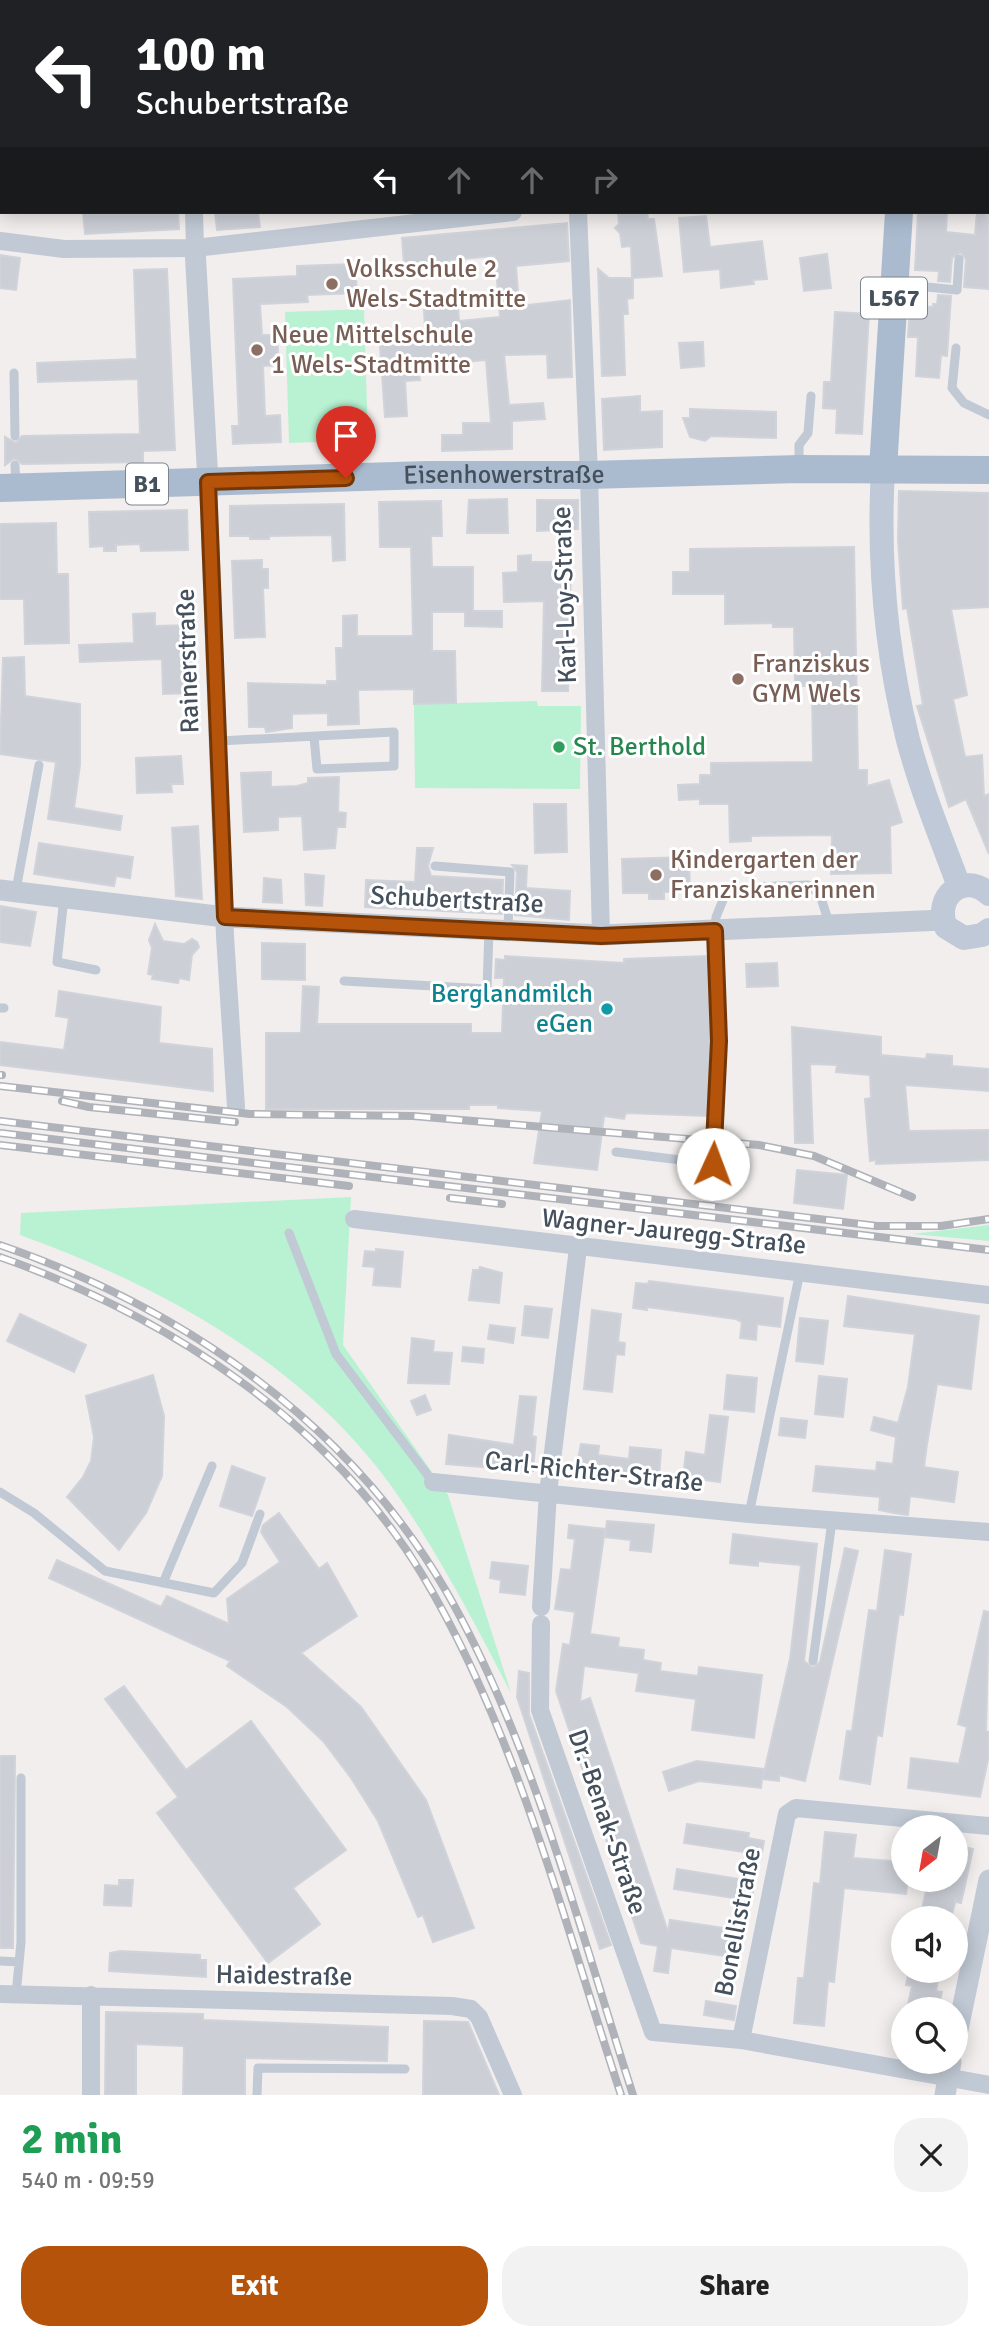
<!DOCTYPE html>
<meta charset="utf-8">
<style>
:root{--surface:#fff;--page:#f2f2f2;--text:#222;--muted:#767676;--accent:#b45309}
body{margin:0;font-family:Signika,sans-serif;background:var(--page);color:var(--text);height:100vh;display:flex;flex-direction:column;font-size:26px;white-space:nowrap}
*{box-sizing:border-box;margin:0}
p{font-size:23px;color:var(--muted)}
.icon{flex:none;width:38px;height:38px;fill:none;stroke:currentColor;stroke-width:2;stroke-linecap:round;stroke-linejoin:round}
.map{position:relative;height:2095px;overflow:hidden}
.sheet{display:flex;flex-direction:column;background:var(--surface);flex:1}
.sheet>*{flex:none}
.banner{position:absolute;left:0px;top:0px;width:990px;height:214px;box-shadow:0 4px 18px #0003;background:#202124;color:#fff;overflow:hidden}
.needle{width:46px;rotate:211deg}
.controls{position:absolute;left:891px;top:1815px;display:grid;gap:14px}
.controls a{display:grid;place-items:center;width:77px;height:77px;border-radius:50%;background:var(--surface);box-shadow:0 4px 18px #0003;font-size:35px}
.pin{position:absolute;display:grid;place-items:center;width:60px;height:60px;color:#fff;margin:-72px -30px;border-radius:50% 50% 50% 0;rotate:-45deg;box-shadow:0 0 7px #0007}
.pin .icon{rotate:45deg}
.me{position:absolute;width:77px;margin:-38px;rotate:2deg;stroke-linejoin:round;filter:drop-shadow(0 0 5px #0008)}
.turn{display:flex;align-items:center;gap:24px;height:147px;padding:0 21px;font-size:32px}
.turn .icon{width:91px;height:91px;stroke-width:2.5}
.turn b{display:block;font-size:49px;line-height:60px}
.lanes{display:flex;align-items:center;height:66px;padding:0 21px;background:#0003;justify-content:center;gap:35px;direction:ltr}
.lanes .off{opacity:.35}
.round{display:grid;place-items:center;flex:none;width:74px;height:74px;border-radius:28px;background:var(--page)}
.overview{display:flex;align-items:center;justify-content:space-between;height:119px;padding:0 21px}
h1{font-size:42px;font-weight:700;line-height:52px;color:#1e9e55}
.cta{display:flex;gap:14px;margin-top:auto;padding:14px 21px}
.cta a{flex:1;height:80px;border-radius:28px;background:var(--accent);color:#fff;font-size:28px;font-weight:700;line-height:80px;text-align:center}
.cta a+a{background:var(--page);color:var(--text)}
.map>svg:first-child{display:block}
</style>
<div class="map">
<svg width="989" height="2095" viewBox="0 0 989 2095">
<rect width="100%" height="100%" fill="#f1eeed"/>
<!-- green -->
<path fill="#b8f2d2" d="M364 309 368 440 289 443 285 312Z
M537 701 538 706H581L580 789 415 788 414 704Z
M351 1197 343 1345 448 1495 511 1693C474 1622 438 1552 392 1487 303 1363 161 1286 20 1235L21 1213Z
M989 1225V1241L912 1234Z"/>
<!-- building -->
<path fill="#cccfd6" stroke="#d1d3da" stroke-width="2" d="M989 189V289L964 287 966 259 960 252 952 258 950 282 938 281 939 271 915 270 918 212H947L946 232 975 235 977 212H989Z
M83 212H178L179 229 85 234Z
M215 212H258L260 227 217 230Z
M647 212 648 219H654L662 276 633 278V298L627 299 628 314H623L625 375 602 376 598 269 609 278H632L631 246 622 247 620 233 615 228 619 224 618 214Z
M706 216 710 247 762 241 767 279 753 280 754 284 721 288 720 269 684 272 679 218Z
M567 223 569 261 516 266 519 306 570 300 572 377 548 378 547 354 504 355 509 405 543 403 545 419 512 421V449L442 451V435H463V423H491L486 360 418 366 420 380 405 381 407 416 385 417 379 332 425 329 424 310 458 307 459 321 500 317 495 256 449 260 450 275 432 276 431 262 404 265 402 238Z
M827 254 831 288 804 291 800 258Z
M0 255 20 258 16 290 0 288Z
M355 264 357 293 307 295 308 302 260 304 262 335H277L279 365 263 366 265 416 280 415 281 442 233 444 232 426H239L233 279 297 276V266Z
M167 269 175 450 143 451V462L22 464 15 458 5 465V437L16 443 22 436 140 434 138 379 38 382 37 363 137 359 134 270Z
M938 295 951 296 947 356 941 355 939 378 916 376 918 337H908L910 306 933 307V304H937Z
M835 312 869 314 862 434 836 433 837 409 823 408 824 382H831Z
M703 342 704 366 681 368 679 343Z
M640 396V412L662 411V447L604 450 602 399Z
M690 409 776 412V438L711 436 705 441 690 437 683 418H690Z
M899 491 989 493V607L951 609 967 695 953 699 965 757 982 755 984 796 989 794V854L966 799 949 807 917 706 923 705 907 608 903 609 898 540Z
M507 499 508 533H467L469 500Z
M537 500H578V529L537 531Z
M441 501 442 536H431L432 567H473V611H502V627L465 626V612H432V651H455L456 703 414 704V689L358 690 359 724 328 725V713L292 714V728L266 732 265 727H249L248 683 327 685V681H337L336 648H343V616L357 615V636H413L411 547H380L379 502Z
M344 504 345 560 333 561 332 535 269 536V539H250V536H230V506Z
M187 510 188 550 141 551 140 544 116 545V551H104V546L90 547 89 512Z
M56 523 57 574H68L69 643 25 644 24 599H0V524Z
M854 547 858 770H867V786L889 780 902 822 890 826 891 873 831 874 832 835 751 836V841L730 842 729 804H700V799L679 800 678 785 700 784V775H711V763L813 762 812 686H795L794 627H773V623L725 624V594H673V572H690V549Z
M531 555V562H571L568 691H542L544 601 504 602 503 573 518 572V556Z
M262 560V569H268V588H263L265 637 235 638 232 561Z
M155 613V626L192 625 195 693 163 694 162 659 80 662 79 645 134 643 133 614Z
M24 657 25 696 80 704V765L74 808 122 816 120 830 48 819 56 762 0 754 3 658Z
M181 756 183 784H171L172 792 137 793 136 758Z
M271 772V787L297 786 308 783V778L339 777 338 812 346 813 345 827H337L335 848 304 850 302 816 278 817V830L244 832 241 773Z
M534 804H566L567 852 535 853Z
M198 826 202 899 176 896 172 828Z
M39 843 133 857 130 878 116 876 114 886 34 874Z
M417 848H433L428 866 431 876 503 880 502 914 365 907 366 880 415 882Z
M689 857 690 891 664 892V899H649V893H623L622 859Z
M512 865 527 866 526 888 570 891 569 920 515 915 517 872Z
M305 874 324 876 322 906 306 905Z
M264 878 281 880 282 903 263 902Z
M0 906 36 912 30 946 0 942Z
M155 924 163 941 184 944 192 939 197 942 199 947 192 955 189 980 179 978 178 983 152 979 153 975 148 974 152 948 149 940Z
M262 943 305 944V980L262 979Z
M505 956 624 963V959L707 956 711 1041 708 1116 626 1113 624 1119 604 1116 597 1170 534 1163 542 1111 498 1108V1105H469V1109H266V1033H301L303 986 319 987 317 1024H471V1033H502L504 978H495L496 959 505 960Z
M777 963 778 986 747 987 746 964Z
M59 991 161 1007 159 1043 212 1049 213 1091 0 1065V1042L64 1050 69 1018 56 1016Z
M792 1027 881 1037V1055L926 1059 927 1054 952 1056V1066L989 1069V1091L905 1085 909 1131 989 1130V1160L876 1164V1160L870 1161 865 1099 871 1098 870 1075 836 1072 837 1065 810 1064 813 1143H795Z
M797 1170 847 1175 843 1209 794 1203Z
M376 1249 403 1252 400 1287 373 1285 375 1267 363 1266 365 1251 376 1252Z
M480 1267 502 1273 499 1303 469 1300 473 1270H479Z
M649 1281 783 1298 780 1327 757 1324 756 1340 740 1338 742 1322 736 1319 647 1307V1310L633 1308 636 1283 648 1284Z
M848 1296 979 1316 971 1389 937 1384 927 1444 924 1467 958 1472 954 1502 910 1496 908 1515 894 1513 879 1510 880 1497 813 1491 816 1466 876 1471 877 1462 893 1464 896 1437 871 1430 874 1417 898 1423 908 1387 915 1334 844 1326Z
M525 1306 552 1309 548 1338 522 1335Z
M592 1310 621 1314 618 1342 625 1343 624 1355 616 1354 612 1392 584 1389Z
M20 1314 86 1345 74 1372 7 1341Z
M800 1318 828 1321 823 1364 796 1361Z
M490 1325 515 1328 513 1343 488 1339Z
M412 1338 434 1341 433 1352 452 1353 449 1384 408 1383Z
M463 1347 484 1349 483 1363 462 1361Z
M153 1375 164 1416 162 1476 146 1513 119 1550 67 1497 83 1477 91 1461 94 1437 86 1396Z
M727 1375 757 1378 754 1412 724 1409Z
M819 1376 847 1379 843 1417 815 1414Z
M425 1395 431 1410 417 1415 411 1401Z
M520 1396 536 1397 532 1436 536 1437 533 1471 446 1464 449 1435 514 1445Z
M710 1415 728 1417 720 1482 683 1477 686 1452 705 1455Z
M781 1418 807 1421 805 1438 779 1435Z
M581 1444 599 1446 598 1455 629 1459 630 1447 661 1450 659 1478 575 1472Z
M232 1466 265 1478 252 1516 220 1506Z
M279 1513 319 1569 327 1563 357 1616 301 1653 361 1707 426 1800 474 1928 433 1942 423 1915 418 1917 378 1821 351 1778 323 1741 287 1707 227 1666 230 1661 49 1578 57 1560 161 1607 167 1596 229 1624 227 1599 280 1562 261 1532 263 1525Z
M607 1521 654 1525 651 1552 630 1550 631 1540 605 1537Z
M569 1525 605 1529 590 1634 619 1638 618 1647 644 1650 643 1660 661 1663 660 1671 698 1676 699 1667 762 1675 754 1738 692 1730 696 1699 636 1691 639 1673 584 1666 580 1702 590 1698 668 1932 670 1920 744 1931 739 1958 671 1948 668 1973 654 1971 658 1946 641 1943 556 1691 563 1644 570 1645 575 1612 555 1609 561 1569 571 1570 575 1539 568 1538Z
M733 1534 817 1544 804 1661 813 1668 820 1662 845 1548 858 1551 805 1781 779 1775V1781L762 1779 761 1788 699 1781 669 1791 663 1772 697 1761 764 1769 763 1777 790 1659 801 1565 758 1561V1566L730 1563Z
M885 1550 911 1554 903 1615 899 1614 882 1736 877 1735 870 1784 840 1779 847 1731H852L869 1610 877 1611Z
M492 1562 528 1566 525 1595 500 1592 501 1580 490 1578Z
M984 1611 989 1612 986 1731 989 1732V1755L980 1797 908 1788 911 1758 959 1764 967 1727 958 1724Z
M519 1671 529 1673V1714L611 1945 600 1949 517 1697Z
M124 1686 186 1770 251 1721 346 1850 293 1888 320 1924 268 1963 157 1813 178 1797 105 1699Z
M0 1756H15L13 1948H0Z
M687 1824 749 1833 748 1838 764 1841 761 1859 744 1857V1852L684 1843Z
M825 1832 856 1835 853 1858 903 1862V1880H908L906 1894 844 1888 834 1982 828 1981 824 2026 794 2023 798 1978H804L814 1883 820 1884Z
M956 1845 973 1849 961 1903 956 1902V1899L951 1918H920L926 1891 932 1892 935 1880H956Z
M677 1869 739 1879 738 1884 754 1886 751 1905 734 1902V1898L674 1889Z
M119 1880H133L131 1906 104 1905 105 1885 119 1886Z
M120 1951 200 1955V1960H206V1977L109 1971 110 1953Z
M909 1970H940L936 1991 942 1992 938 2009H907L912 1986 906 1985Z
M706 2001 736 2006 734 2020 704 2015Z
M106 2012 203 2014V2020L388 2027 387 2061 245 2058V2095H183L184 2046 136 2044V2095H105Z
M424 2021 468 2022 499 2095H423Z"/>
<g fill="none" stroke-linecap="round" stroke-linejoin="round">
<!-- service -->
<path stroke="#c0c9d4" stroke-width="9" d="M897 284 957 290 959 259
M956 348 952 388 964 403 989 415
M14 373 15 436
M799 464V445L808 433 811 396
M15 465 16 486
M219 741 394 732V766L317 769 314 737
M435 866 510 872 508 929
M16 890 39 765
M64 898 57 962 96 970
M344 981 487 989 489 930
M0 1008H4
M616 1152 713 1164 718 1041 715 931 716 917 728 888 808 885 820 895 830 926
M289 1233 336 1354 433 1482
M0 1492 34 1513 105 1571 214 1593 242 1563 260 1514
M749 1514 800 1272
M163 1583 212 1466
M813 1661 832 1521
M0 1961 19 1962
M16 1995 21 1942V1778
M257 2095 258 2068 405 2069"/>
<!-- minor -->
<path stroke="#c0c9d4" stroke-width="18" d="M185 0V2
M555 0 556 2
M194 212 195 248
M578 212 589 475 601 935
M0 241 64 249 195 248 513 212
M208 482 225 936 236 1107
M354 1219 989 1295
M433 1482 749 1514 989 1532
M541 1607 548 1493 578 1248
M541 1624 540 1710 653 2032 741 2040 989 2085
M0 1994 452 2006 471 2009 479 2017 513 2095
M91 1995V2095
M741 2040 787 1814 796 1808 989 1826"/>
<!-- tertiary -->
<path stroke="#c0c9d4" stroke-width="21" d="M195 248 208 482
M0 890 225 917 601 935 943 920
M956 2039 989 1880
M945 2095 951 2062"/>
<!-- secondary -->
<path stroke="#bfc9d8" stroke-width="24" d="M883 469C878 558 886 652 908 740 921 789 941 838 959 886
M989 894C964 871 933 897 946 927L964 938 982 935 989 930"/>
<!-- primary -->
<g stroke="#abbbcf" stroke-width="28">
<path d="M912 2V0"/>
<path d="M883 469 899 212"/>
<path id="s1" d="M0 488 428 475H589L799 469 989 470"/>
</g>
<defs>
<path id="rail" d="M0 1075H2
M0 1086 250 1114 413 1116 759 1145 814 1156 912 1197
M62 1101 89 1107 235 1122
M0 1121 877 1226H941L989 1219
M0 1133 989 1250
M0 1145 349 1186
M450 1198 502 1204
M0 1245C183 1308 348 1422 446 1591 532 1740 580 1931 633 2095
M0 1257C167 1316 330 1421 423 1576 517 1733 564 1922 621 2095"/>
</defs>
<!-- rail casing -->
<use href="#rail" stroke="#afb2b9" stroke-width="8"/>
<!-- rail -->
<use href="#rail" stroke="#fff" stroke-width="5" stroke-dasharray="16" stroke-linecap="butt"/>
</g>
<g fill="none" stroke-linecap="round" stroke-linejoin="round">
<defs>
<path id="route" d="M346 478 208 482 225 917 601 936 715 931 719 1041 713 1164"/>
</defs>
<!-- route casing -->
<use href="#route" stroke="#753606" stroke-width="18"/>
<!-- route -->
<use href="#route" stroke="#b45309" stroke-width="12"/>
</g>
<!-- markers -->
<g fill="#8d6e63" stroke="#fff" stroke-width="2.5">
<circle cx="332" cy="284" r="7"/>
<circle cx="257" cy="350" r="7"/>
<circle cx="738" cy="679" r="7"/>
<circle cx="656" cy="875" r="7"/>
</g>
<circle fill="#2e9e5b" stroke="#fff" stroke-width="2.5" cx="559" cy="747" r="7"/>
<circle fill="#0f9aa8" stroke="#fff" stroke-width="2.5" cx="607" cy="1009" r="7"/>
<g text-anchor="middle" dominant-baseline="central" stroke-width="6" stroke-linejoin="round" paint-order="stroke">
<!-- shield labels -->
<g fill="#fff" stroke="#7d848e" stroke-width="2">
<rect x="861" y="277.5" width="66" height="41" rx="5"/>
<rect x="126" y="463.5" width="42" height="41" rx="5"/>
</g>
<g font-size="24" font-weight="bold" fill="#45505d">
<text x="894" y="298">L567</text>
<text x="147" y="484">B1</text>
</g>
<!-- education labels -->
<g font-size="26" fill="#785e54" stroke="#fff" text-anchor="start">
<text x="346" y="269">Volksschule 2<tspan x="346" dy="30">Wels-Stadtmitte</tspan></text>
<text x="271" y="335">Neue Mittelschule<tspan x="271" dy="30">1 Wels-Stadtmitte</tspan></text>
<text x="752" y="664">Franziskus<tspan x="752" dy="30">GYM Wels</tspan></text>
<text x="670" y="860">Kindergarten der<tspan x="670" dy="30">Franziskanerinnen</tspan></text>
</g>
<!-- street labels -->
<g font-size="26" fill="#45505d" stroke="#fff">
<text stroke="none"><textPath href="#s1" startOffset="504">Eisenhowerstraße</textPath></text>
<text transform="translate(565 595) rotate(-92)">Karl-Loy-Straße</text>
<text transform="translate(188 661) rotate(-92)">Rainerstraße</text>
<text transform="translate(457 900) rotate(3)">Schubertstraße</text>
<text transform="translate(674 1232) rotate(6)">Wagner-Jauregg-Straße</text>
<text transform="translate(594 1472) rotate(6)">Carl-Richter-Straße</text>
<text transform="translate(607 1822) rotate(71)">Dr.-Benak-Straße</text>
<text transform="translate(738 1922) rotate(-79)">Bonellistraße</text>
<text transform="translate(284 1976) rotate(1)">Haidestraße</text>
</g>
<!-- leisure labels -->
<g font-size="26" fill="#27864d" stroke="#fff" text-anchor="start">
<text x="573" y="747">St. Berthold</text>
</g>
<!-- culture labels -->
<g font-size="26" fill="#0d838f" stroke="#fff" text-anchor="end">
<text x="593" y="994">Berglandmilch<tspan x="593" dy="30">eGen</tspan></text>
</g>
</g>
</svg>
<div class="controls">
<a><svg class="needle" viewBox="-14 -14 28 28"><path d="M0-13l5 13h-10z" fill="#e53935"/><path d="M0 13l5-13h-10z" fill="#767676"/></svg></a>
<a><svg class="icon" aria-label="sound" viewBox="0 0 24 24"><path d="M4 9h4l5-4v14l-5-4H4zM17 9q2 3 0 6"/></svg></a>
<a><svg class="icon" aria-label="search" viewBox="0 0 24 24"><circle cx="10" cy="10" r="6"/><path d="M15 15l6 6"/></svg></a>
</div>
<div class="pin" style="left:346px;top:478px;background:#d93025"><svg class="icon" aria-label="arrive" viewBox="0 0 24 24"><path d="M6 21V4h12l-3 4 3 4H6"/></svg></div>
<svg class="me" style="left:713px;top:1164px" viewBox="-20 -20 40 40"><circle r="19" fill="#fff"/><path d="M0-13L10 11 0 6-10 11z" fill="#b45309"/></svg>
<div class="banner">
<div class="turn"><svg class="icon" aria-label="left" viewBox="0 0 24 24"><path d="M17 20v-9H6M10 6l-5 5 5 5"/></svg><div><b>100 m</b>Schubertstraße</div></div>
<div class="lanes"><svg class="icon" aria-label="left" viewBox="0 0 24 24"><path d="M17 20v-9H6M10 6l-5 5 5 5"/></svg><svg class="icon off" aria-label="ahead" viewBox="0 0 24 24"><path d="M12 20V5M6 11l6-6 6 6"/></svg><svg class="icon off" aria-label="ahead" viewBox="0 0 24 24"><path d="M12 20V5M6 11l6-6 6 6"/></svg><svg class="icon off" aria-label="right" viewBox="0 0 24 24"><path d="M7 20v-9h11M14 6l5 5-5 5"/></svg></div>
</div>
</div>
<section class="sheet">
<div class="overview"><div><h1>2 min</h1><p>540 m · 09:59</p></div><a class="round"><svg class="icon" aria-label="close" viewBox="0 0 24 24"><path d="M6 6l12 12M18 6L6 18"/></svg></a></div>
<div class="cta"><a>Exit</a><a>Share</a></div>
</section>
